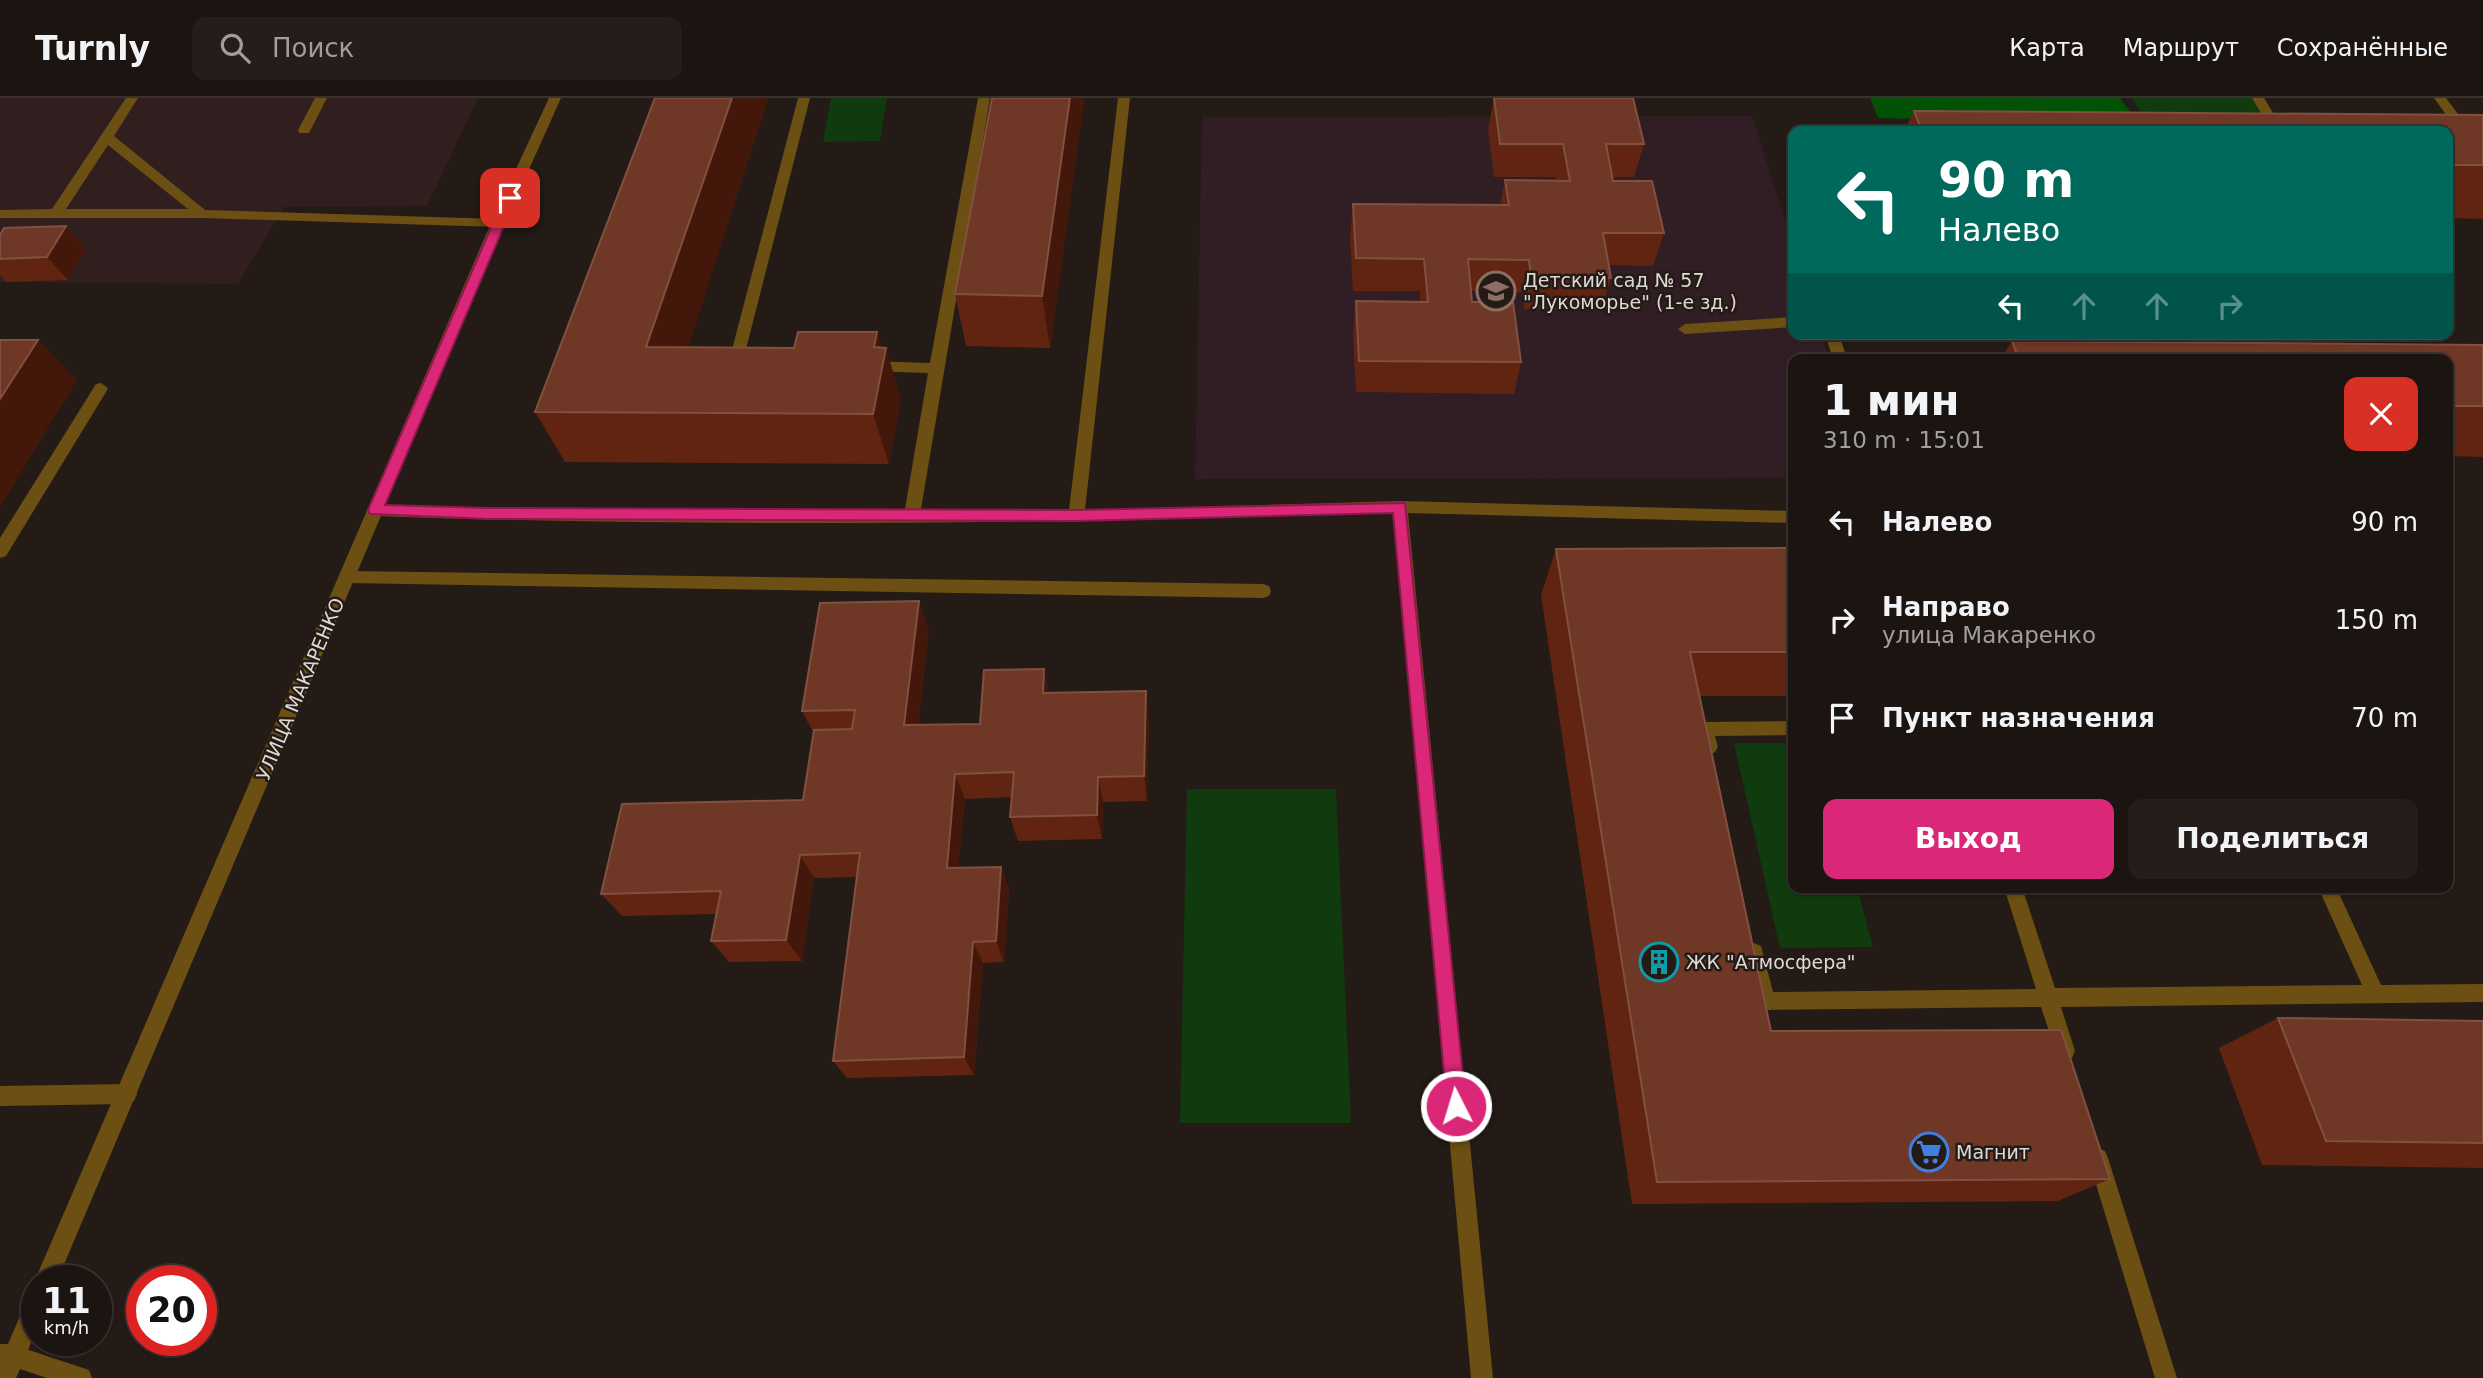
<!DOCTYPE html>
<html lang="ru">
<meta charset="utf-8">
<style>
:root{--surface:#1b1410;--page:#241d19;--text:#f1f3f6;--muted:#a09e9f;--line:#393330;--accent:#db2777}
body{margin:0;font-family:"DejaVu Sans",sans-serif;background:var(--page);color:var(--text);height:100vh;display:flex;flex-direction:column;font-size:26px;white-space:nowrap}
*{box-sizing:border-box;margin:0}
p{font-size:23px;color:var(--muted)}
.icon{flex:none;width:38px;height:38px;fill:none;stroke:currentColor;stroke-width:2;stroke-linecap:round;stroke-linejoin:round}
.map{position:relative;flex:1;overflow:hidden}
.panel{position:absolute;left:1788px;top:256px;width:665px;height:539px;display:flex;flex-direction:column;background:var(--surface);border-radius:14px;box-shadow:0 2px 5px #0004,0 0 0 2px var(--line)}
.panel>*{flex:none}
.banner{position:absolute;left:1788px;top:28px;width:665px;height:214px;border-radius:14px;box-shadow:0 2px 5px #0004,0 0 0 2px var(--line);background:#00695c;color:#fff;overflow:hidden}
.speed{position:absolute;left:21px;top:1167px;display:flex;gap:14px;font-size:35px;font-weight:700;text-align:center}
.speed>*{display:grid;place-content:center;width:91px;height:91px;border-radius:50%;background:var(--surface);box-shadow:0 2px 5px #0004,0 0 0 2px var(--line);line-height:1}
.speed small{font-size:18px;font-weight:400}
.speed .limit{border:10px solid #d22;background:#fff;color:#111}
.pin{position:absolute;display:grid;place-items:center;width:60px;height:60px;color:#fff;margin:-30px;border-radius:14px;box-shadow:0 4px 10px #0006}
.me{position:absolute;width:77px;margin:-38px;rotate:355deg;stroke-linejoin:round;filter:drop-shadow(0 0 5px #0008)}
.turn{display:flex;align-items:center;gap:24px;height:147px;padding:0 35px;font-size:32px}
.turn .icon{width:91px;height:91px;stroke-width:2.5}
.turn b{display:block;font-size:49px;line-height:60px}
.lanes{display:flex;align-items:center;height:66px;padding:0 35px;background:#0003;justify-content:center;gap:35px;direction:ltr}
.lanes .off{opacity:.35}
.round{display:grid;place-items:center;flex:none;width:74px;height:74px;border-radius:14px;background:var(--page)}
.headline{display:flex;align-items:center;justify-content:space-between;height:119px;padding:0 35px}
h1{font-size:42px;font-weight:700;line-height:52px}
.button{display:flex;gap:14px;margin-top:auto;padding:14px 35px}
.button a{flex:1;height:80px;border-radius:14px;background:var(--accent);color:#fff;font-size:28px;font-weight:700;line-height:80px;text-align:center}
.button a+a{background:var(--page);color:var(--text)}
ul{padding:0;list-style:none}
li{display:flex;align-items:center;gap:21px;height:98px;padding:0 35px}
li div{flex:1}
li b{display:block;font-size:26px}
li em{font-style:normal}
header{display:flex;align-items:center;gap:42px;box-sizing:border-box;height:98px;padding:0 35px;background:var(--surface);border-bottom:2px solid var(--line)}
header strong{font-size:33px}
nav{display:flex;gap:38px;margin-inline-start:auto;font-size:24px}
.search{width:490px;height:63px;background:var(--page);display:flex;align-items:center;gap:18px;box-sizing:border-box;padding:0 24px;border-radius:14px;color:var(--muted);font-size:26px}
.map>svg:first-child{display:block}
</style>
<header>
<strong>Turnly</strong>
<div class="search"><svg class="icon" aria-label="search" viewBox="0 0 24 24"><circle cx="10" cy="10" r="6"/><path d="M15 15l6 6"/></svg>Поиск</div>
<nav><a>Карта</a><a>Маршрут</a><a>Сохранённые</a></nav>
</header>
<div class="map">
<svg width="2483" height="1280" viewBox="0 0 2483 1280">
<rect width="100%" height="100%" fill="#241b16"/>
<!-- education -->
<path fill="#301e24" d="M1752 18 1794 150V236H1821L1829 261H1794V380L1195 381 1202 19Z"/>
<!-- medical -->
<path fill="#311e1f" d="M0 0H478L427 108 284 109 238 186 0 184Z"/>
<!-- green -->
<path fill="#0f3b0e" d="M831 0H887L880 43 823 44Z
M2132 0H2252L2269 26H2147Z
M1734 645H1794V789H1857L1873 849 1780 850Z
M1187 691H1336L1351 1025H1180Z"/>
<!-- forest -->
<path fill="#025205" d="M1870 0H2120L2139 26 1878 20Z"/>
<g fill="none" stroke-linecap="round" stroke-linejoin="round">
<!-- service -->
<path fill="#6c4f12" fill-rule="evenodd" d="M126 0H138L114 38 205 112 498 121 505 125 498 129 202 120H0V112L52 111ZM108 47 188 111H66Z
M315 0H327L309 35H299L298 32Z
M798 0H810L744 259 751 264 744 269 731 267 729 263Z
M978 0H990L921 411 1069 412 1118 0H1130L1085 412 1400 403 1794 413V425L1408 415 1493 1280H1471L1393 415C1054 425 714 430 375 418L367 412 375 406 489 410 905 411 928 275 867 273 860 268 867 263 930 265Z
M2252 0H2264L2284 33H2272Z
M2434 0H2446L2473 36 2472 39H2462Z
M1794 219V229L1685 236 1678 231 1685 226Z
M1825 236H1839L1847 261H1833Z
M101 285 108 290 106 294 6 458 0 460V440L96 286Z
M347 473 1263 486 1269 488 1271 493 1269 498 1263 500 347 485 339 479Z
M1794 623V637L1715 638 1718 649 1715 654 1709 657 1703 654 1696 631 1699 626 1705 624Z
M2004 789H2022L2055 890 2362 887 2318 789H2336L2381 887 2483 886V904L2061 909 2075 953 2072 960 2065 963 2058 960 2041 909 1765 912 1758 910 1744 854 1747 848 1754 845 1761 848 1773 894 2036 891Z
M127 986 134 989 137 996 134 1003 127 1006 0 1008V988Z
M2098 1050 2105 1053 2108 1060 2177 1280H2155L2088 1060 2091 1053Z"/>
<!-- minor -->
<path fill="#6c4f12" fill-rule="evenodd" d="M549 0H561L505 125 57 1183H37V1187L35 1183 38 1175 491 125Z
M37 1194V1231L22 1266 14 1269 0 1268V1246H8L29 1197Z"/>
<!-- tertiary -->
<path fill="#6c4f12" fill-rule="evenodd" d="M14 1247 89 1272 92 1280H47L20 1271 16 1280H0V1263L6 1250Z"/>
</g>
<!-- wall -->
<path fill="#612411" d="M655 0H768L688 249H882L901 300 889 366 565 364 535 314Z
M1084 0 1050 250 966 248 955 196Z
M1494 0H1633L1644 46 1634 79H1612L1613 83 1664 135 1653 168 1609 167 1611 180 1601 212 1524 211 1522 194 1471 193 1472 204 1521 264 1514 296 1356 294 1353 235 1356 203 1420 204V193H1353L1350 139 1353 106 1500 107 1505 82 1556 83V79H1494L1488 31Z
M1914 13 2483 17V121L2448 120V33H1904Z
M66 128 86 151 68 182 6 184 0 177V137Z
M2012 243 2483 247V359L2448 358V261H2001Z
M1794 450V598H1700L1771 933 2110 1081 2058 1103 1632 1106 1541 497 1556 451Z
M929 531 918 627 980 626 1049 595 1149 619 1147 703 1103 704 1102 741 1018 743 1010 719 1012 699 965 701 958 770 1001 769 1009 792 1004 864 983 865 974 977 847 980 833 963 856 779 814 780 802 863 729 864 711 843 716 816 622 818 601 796 803 702 813 634 802 613Z
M2278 920 2483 923V1070L2262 1067 2219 950Z"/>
<!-- shaded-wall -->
<path fill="#43180a" d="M732 0H768L672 300 646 249Z
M1070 0H1084L1050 250 1042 198Z
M66 128 86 151 68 182 47 159Z
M877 234 884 257 886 250 901 300 889 366 873 316 874 249Z
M38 242 77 282 0 409V301Z
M919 503 929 531 915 653 904 627Z
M1044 571 1050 598 1043 595Z
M1146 593 1149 619 1147 703 1144 678Z
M955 676 965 701 956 793 947 770Z
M1098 679 1103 704 1102 741 1097 717Z
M800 757 814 780 802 863 786 842Z
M1001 769 1009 792 1004 864 996 843Z
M973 844 983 865 974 977 964 959Z"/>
<!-- building -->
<path fill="#6f3726" stroke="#805041" stroke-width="2" d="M655 0H732L646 249 794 250 798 234H877L874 249 886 250 873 316 535 314Z
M992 0H1070L1042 198 955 196Z
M1494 0H1633L1644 46H1606L1613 83H1652L1664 135H1603L1611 180 1531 179 1529 162 1468 161 1472 204H1513L1521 264 1359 263 1356 203 1428 204 1424 161 1356 160 1353 106 1509 107 1505 82 1570 83 1563 46H1500Z
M1914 13 2483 17V67H2448V33H1922Z
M66 128 47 159 0 161V137L4 130Z
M0 242H38L0 301Z
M2012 243 2483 247V308H2448V261H2019Z
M1794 450V554H1690L1771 933 2061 932 2110 1081 1657 1084 1556 451Z
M919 503 904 627 980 626 984 572 1044 571 1043 595 1146 593 1144 678 1098 679 1097 717 1010 719 1014 674 955 676 947 770 1001 769 996 843 973 844 964 959 833 963 860 755 800 757 786 842 711 843 721 793 601 796 622 706 803 702 814 632 852 631 855 612 802 613 820 505Z
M2278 920 2483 923V1045L2326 1043Z"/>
<!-- route -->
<path fill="#db2777" stroke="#8e194d" stroke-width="2" d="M510 96 516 100 385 407 489 410 1076 412 1405 405 1466 1008 1463 1014 1456 1017 1450 1014 1447 1008 1393 415 1076 423 489 421 370 416 368 412 504 100Z"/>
<!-- icons -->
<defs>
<symbol id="school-ring" viewBox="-11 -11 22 22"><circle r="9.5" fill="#241b16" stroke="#8d6e63" stroke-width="1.5"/><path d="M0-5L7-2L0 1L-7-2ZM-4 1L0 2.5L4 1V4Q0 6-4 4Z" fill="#8d6e63"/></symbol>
<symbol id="building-ring" viewBox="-11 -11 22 22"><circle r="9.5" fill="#241b16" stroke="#0f9aa8" stroke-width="1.5"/><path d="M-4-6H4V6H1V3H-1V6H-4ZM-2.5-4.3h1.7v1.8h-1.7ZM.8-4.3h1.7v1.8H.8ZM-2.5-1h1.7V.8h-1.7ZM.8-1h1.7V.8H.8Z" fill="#0f9aa8"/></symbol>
<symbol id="supermarket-ring" viewBox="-11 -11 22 22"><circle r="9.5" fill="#241b16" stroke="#3f7fe0" stroke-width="1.5"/><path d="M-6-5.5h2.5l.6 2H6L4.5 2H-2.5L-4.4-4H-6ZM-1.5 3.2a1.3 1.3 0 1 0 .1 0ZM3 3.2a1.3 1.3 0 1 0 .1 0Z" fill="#3f7fe0"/></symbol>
</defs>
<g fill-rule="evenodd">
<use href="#school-ring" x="1474" y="171" width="44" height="44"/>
<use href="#building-ring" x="1637" y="842" width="44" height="44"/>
<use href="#supermarket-ring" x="1907" y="1032" width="44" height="44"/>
</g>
<g text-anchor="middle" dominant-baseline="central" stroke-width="5" stroke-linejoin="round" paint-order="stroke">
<!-- poi labels -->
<g font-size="19" fill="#dfd9d5" stroke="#241b16" text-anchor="start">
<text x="1523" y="182">Детский сад № 57<tspan x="1523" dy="22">"Лукоморье" (1-е зд.)</tspan></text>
<text x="1686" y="864">ЖК "Атмосфера"</text>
<text x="1956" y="1054">Магнит</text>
</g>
<!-- street labels -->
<g font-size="19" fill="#dfd9d5" stroke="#241b16">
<text transform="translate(300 591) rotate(-67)">УЛИЦА МАКАРЕНКО</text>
</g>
</g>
</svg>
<div class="speed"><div>11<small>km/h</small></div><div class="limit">20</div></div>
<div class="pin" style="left:510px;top:100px;background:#d93025"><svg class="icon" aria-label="arrive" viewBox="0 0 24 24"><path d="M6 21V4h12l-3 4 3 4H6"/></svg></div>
<svg class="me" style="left:1456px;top:1008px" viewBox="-20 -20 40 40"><circle r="17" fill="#db2777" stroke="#fff" stroke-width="3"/><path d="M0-11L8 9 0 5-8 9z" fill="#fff"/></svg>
<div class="banner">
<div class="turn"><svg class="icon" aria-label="left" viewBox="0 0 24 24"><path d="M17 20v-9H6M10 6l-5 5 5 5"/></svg><div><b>90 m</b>Налево</div></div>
<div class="lanes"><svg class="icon" aria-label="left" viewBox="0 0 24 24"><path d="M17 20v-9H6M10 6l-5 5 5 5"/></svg><svg class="icon off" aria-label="ahead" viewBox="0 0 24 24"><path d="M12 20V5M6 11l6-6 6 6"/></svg><svg class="icon off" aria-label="ahead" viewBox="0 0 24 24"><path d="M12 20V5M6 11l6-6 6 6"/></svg><svg class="icon off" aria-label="right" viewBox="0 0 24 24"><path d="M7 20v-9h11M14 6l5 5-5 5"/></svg></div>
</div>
<section class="panel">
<div class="headline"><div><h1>1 мин</h1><p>310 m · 15:01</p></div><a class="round" style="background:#d93025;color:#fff"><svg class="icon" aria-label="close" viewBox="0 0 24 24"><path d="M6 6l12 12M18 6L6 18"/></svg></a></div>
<ul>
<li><svg class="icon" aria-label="left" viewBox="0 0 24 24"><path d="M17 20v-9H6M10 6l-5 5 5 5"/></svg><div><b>Налево</b></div><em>90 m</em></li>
<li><svg class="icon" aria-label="right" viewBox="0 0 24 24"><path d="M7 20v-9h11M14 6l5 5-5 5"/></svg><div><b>Направо</b><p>улица Макаренко</p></div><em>150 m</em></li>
<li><svg class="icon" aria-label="arrive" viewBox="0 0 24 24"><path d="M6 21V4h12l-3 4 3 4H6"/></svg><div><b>Пункт назначения</b></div><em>70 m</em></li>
</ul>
<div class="button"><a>Выход</a><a>Поделиться</a></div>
</section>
</div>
